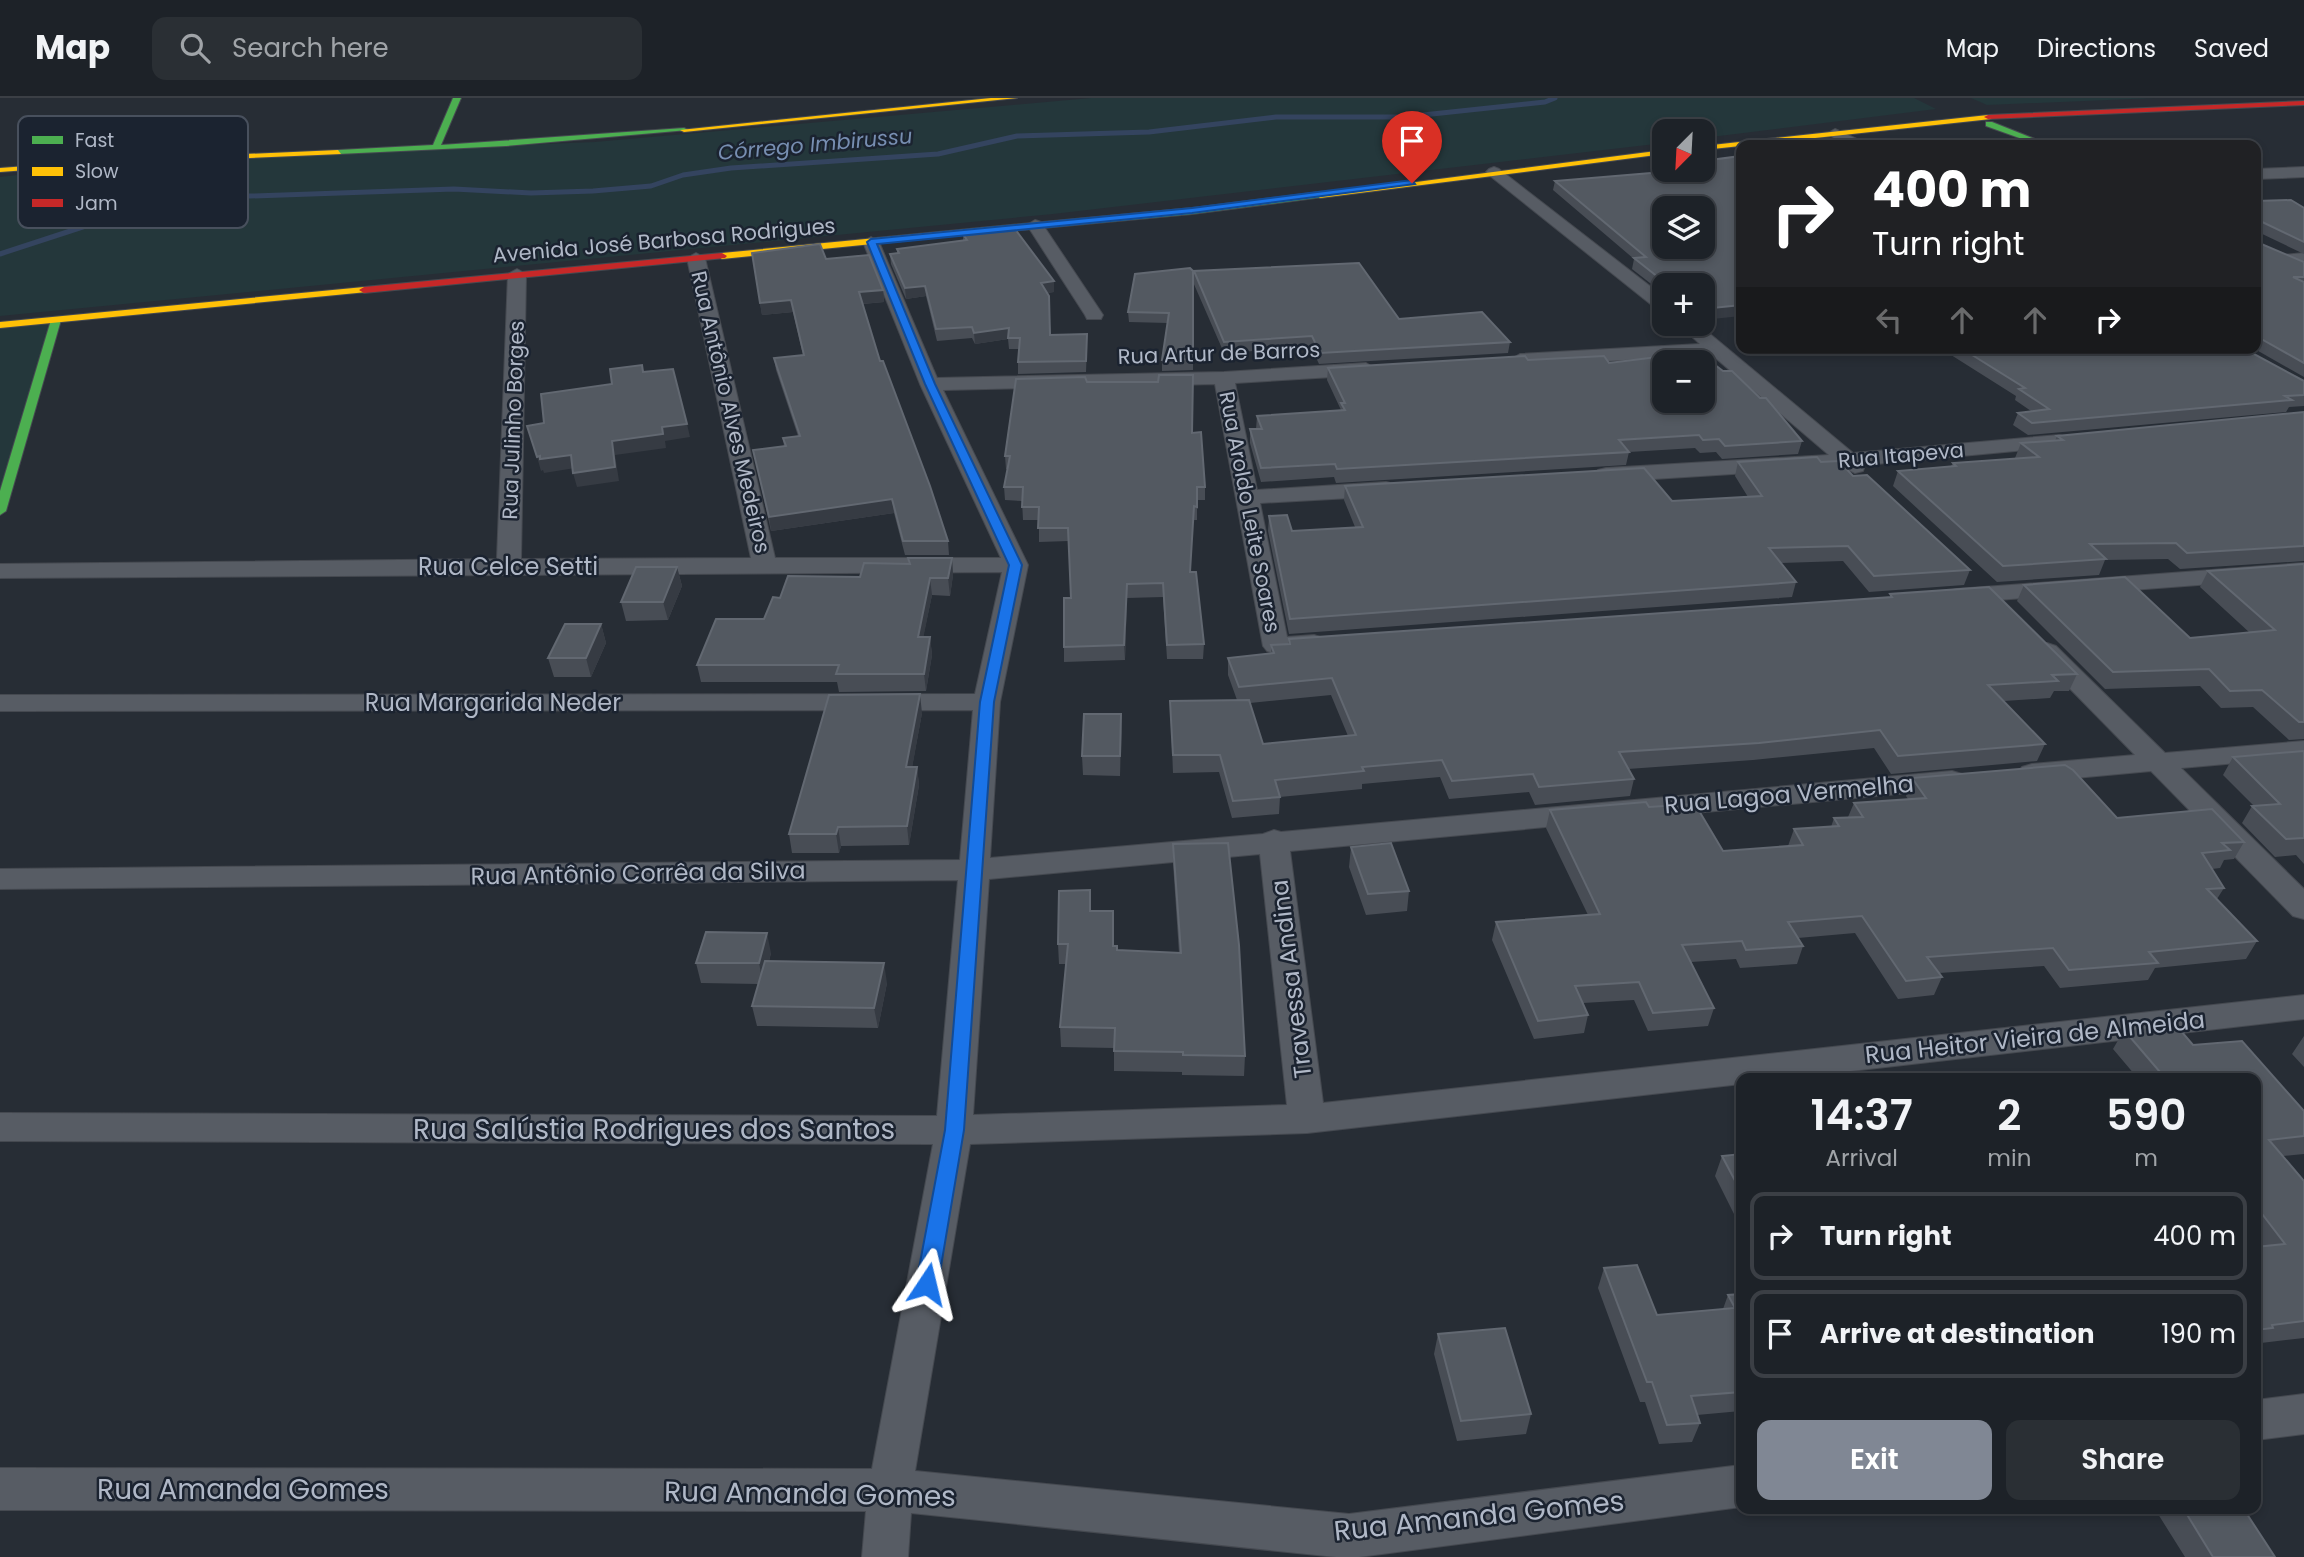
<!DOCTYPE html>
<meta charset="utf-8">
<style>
:root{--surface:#1d2228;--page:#2a2f34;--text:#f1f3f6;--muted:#a0a4a8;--line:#3b3f45;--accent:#808794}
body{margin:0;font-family:Poppins,sans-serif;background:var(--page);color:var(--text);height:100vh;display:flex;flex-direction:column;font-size:26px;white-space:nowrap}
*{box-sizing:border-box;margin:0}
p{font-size:23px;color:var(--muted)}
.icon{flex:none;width:38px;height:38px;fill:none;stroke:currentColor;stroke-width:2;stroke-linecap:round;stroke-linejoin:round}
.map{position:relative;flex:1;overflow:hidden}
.drawer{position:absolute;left:1736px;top:975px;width:525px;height:441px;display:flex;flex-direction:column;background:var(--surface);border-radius:14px;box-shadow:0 4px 10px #0003,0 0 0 2px var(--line)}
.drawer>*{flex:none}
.top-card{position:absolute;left:1736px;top:42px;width:525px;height:214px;border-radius:14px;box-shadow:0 4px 10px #0003,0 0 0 2px var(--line);background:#202124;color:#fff;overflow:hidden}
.needle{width:46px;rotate:204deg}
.buttons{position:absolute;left:1652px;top:21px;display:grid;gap:14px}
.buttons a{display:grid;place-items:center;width:63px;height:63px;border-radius:14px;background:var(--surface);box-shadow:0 4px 10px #0003,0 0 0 2px var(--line);font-size:35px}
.pin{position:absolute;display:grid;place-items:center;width:60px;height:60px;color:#fff;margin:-72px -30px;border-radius:50% 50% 50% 0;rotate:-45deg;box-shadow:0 0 7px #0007}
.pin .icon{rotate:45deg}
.me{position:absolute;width:77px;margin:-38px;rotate:10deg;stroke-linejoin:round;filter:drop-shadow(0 0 5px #0008)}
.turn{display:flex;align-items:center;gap:24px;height:147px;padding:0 21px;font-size:32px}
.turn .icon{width:91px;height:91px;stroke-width:2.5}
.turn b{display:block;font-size:49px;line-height:60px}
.lanes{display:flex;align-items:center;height:66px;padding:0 21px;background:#0003;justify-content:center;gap:35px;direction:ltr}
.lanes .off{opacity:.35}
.eta{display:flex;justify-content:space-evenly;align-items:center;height:119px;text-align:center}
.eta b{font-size:42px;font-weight:600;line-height:49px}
.button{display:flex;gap:14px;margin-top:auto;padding:14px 21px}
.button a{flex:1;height:80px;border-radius:14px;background:var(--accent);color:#fff;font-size:28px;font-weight:600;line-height:80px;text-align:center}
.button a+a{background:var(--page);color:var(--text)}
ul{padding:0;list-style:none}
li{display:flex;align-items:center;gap:21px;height:88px;margin:0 14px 10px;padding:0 7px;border:4px solid var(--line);border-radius:14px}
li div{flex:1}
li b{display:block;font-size:26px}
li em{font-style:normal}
header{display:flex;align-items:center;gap:42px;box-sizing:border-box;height:98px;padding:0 35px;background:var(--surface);border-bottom:2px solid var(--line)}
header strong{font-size:33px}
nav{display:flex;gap:38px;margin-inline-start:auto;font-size:24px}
.search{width:490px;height:63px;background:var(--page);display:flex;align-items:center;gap:18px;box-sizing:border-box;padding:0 24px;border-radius:14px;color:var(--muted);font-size:26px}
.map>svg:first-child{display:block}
</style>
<header>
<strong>Map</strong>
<div class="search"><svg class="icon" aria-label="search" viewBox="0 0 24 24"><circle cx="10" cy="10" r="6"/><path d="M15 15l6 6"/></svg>Search here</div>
<nav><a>Map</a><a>Directions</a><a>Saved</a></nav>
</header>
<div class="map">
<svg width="2304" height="1459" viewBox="0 0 2304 1459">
<rect width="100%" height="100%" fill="#272d35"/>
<!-- green -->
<path fill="#24373b" d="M1091 0H1914L1936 11 1703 40V33H1664V45L1053 116 0 218V79L145 62 595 44Z
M1971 0H2155L1987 7Z
M56 222 0 413V227Z"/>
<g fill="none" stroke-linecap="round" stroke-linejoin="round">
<!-- stream -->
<path stroke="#34445f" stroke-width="5" d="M0 156 101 123 160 108 222 99 454 91 531 95 593 93 651 88 683 77 731 70 938 56 1017 38 1149 34 1276 19H1404L1545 4 1555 0"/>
<defs>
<path id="street" d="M1835 31 1863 44 1865 47C1851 48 1839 46 1828 35Z
M1494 69 1499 71 1664 199V213L1658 212 1489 77 1486 74 1489 71Z
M2304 69V79L2256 81V71Z
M1035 122 1041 124 1103 217 1101 221H1087L1085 217 1027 127Z
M871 139 879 144 937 280 1224 274 1366 265 1376 271 1366 277 1235 285 1257 392 1386 384 1394 386 1397 391 1394 396 1386 398 1260 405 1287 539 1314 537 1323 540 1327 545 1323 550C1306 555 1284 558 1267 553L1263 548 1215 286 943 292 1028 467 1000 604 990 760 1263 736 1274 732 1281 734 1952 673 1962 676 1966 682 1962 688 1952 691 1290 753 1323 1005 2304 897V921L1790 980H1741V986L1307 1035 970 1046 915 1373 1349 1416 1741 1367V1409L1359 1459H1336L911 1415 908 1459H862L866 1413 0 1412V1370L872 1371 933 1046 0 1043V1015L937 1018 958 782 0 791V771L960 762 973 612 0 613V597L975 596 1002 474 0 480V466L497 461 508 176 517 171 526 176 521 461 751 460 687 160 696 155 705 160 775 460H1001L920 286 863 144ZM1260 756 1287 1007 973 1017 989 781Z
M2304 155V165L2290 166 2281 161 2284 157Z
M1678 226H1698L1853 355 2059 337 2066 339 2070 343 2066 347 2059 349 1865 367 1863 373 1855 375 1843 369 1606 384 1598 382 1595 377 1598 372 1606 370 1829 357 1712 257 1520 268 1510 262 1520 256 1700 246Z
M2304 465V479L1957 505 1948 503 1945 498 1948 493 1957 491Z
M2047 545 2056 548 2165 655 2304 643V659L2181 670 2304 791V821L2293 818 2151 673 2032 684 2022 681 2018 675 2022 669 2032 666 2135 657 2038 558 2034 553 2038 548Z
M2304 1296V1336L2256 1342V1302Z"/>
<path id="fast" d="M453 0H461L441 47 684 30 688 32 506 48 338 56 334 54 338 52 433 47Z
M1986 24H1992L2050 47H2039L1986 28Z
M1320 94 1323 95V99L1192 116 990 135 986 132 990 129 1192 110Z
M56 219 61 222 6 413 0 417V393L51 222Z"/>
<path id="slow" d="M991 0H1017L684 34 680 32Z
M1988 17 1991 21 1703 52V48Z
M338 52 341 56 108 66 0 74V70L108 62Z
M1664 52V56L1320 100 1316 97Z
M990 129 993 130V134L722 161 717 158 722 155Z
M364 189 367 190V194L0 230V224Z"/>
<path id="jam" d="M2304 3V7L1988 21 1984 19 1988 17Z
M722 155 727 158 725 160 364 195 359 192 364 189Z"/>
</defs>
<!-- street casing -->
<use href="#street" stroke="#454950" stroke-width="2"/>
<!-- fast casing -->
<use href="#fast" stroke="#454950" stroke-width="2"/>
<!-- slow casing -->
<use href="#slow" stroke="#454950" stroke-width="2"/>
<!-- jam casing -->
<use href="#jam" stroke="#454950" stroke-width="2"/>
<!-- street -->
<use href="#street" fill="#575c64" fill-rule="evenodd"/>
<!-- fast -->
<use href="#fast" fill="#4caf50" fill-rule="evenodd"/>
<!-- slow -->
<use href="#slow" fill="#ffc107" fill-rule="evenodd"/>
<!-- jam -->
<use href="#jam" fill="#c62828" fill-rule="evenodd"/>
</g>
<!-- wall -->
<path fill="#484d55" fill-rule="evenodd" d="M1664 69V72H1703V187H1664V196L1632 171 1634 161 1553 92 1555 83 1663 74Z
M2256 103 2304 110V156L2256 133Z
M963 136 1054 194 1047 195 1051 237 1087 248 1086 274 1018 276V264L1019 251H1009L1008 241 975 246 972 240 937 243 926 198 906 201 891 166 890 156 897 155V151L963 143Z
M2256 137 2259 145 2304 164V279L2253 250H2256Z
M752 155 826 161 883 192 884 204 863 206 880 263 948 443 949 457H905L894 415 771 433 753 352 784 349 783 340 798 338 776 272 774 260 803 257 793 214 762 217Z
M1193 173V272L1162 273V262L1168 225 1129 224 1128 214Z
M1194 173 1399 221 1510 244 1508 255 1319 266 1311 249 1224 255 1193 184Z
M1940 250H2243L2304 283V308L2289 309 2286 314 2028 337 2013 327 2018 315 2031 313 2015 302 2016 298Z
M1528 262 1609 265 1802 343 1798 356 1722 361 1716 354 1700 355 1695 350 1629 354 1626 367 1336 385 1334 379 1261 384 1250 345V331H1256L1257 318 1341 312 1327 282 1328 270Z
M1087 284 1192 335 1205 389V402H1197V422H1193L1190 474 1204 546 1203 561H1167L1163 499 1127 500 1125 562 1064 564V549L1071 500 1069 443 1039 444V422H1023L1022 403 1005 402 1004 389 1008 371H1006L1005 358Z
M2304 314V463L2180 471 2168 461 2105 462 2099 477 1997 484 1893 388 1898 373 1951 368 1953 365 2016 361 2015 360 2021 345 2055 343 2057 338Z
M1738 364H1821L1853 378 1970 472 1964 487 1869 494 1843 463 1781 465 1796 484 1792 499 1289 536 1268 433 1269 418 1292 433 1355 429 1344 402 1345 388 1672 403 1748 399 1735 378Z
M908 460H952L953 477 950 498 932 497 923 539H930L932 557 926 593 839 594 837 584H701L697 567 764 521 860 479 909 466Z
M2304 466V641L2289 642 2253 609 2221 610 2200 588 2105 591 2017 503 2024 487 2190 540 2250 535 2200 489 2208 473Z
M677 469 682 488 668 522 626 523 621 504Z
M1890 496 2077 576 2069 593H2054L2050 600 2004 603 2045 646 2037 663 1891 676 1874 650 1753 662 1628 671 1634 681 1630 698 1535 707 1529 694 1449 701 1440 679 1362 686V691L1280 699 1279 716 1232 720 1219 674 1173 675 1170 603 1237 602 1228 577V560L1271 556V547L1288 546 1289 541 1890 499ZM1331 597 1348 638 1263 646 1250 605Z
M601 526 606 545 591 579H554L548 560Z
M922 615 912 669H917L919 687 909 747 841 748 839 755H792L789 736Z
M1121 616 1120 678 1083 677 1082 658Z
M2304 653V766L2296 757 2275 759 2242 725 2252 708H2254L2223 677 2233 659Z
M1912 680 2244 744 2234 761 2224 762 2220 770 2212 771 2224 790 2217 801 2257 843 2246 861 2155 870 2148 882 2060 890 2044 868 1939 875 1942 879 1934 897 1898 901 1855 835 1798 840 1803 848 1797 866 1740 870 1736 861 1691 864 1714 910 1708 928 1648 933 1634 902 1583 905 1588 917 1584 935 1534 941 1492 842 1496 824 1588 817 1546 730 1550 712 1649 709 1723 753 1788 748 1794 731 1831 729 1834 720 1848 719 1854 705 1908 701 1906 698Z
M1173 746 1245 958 1244 978 1182 977V974L1114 973V950L1061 949 1060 929 1066 866H1059L1058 846 1090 813 1113 848 1117 852 1179 855 1173 765Z
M1351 749 1409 793 1407 813 1366 817 1349 769Z
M771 855 769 863 887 885 878 930 757 928 752 908 758 886 701 885 696 865Z
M2175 926 2193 947 2242 943 2304 1013V1056L2283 1058 2304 1083V1240L2261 1245 2259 1248 2256 1249V1149H2259L2256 1145V980H2099L2135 977 2113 951 2124 932Z
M2304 938V969L2292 956Z
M1741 1056V1130L1715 1078 1722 1058Z
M1604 1170 1657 1217 1723 1211 1728 1197 1741 1196V1313L1697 1317 1700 1325 1692 1344 1659 1346 1645 1304H1640L1598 1190Z
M1438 1236 1531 1316 1526 1336 1457 1343 1434 1256Z
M2163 1410H2243L2275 1459H2185L2158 1416Z"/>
<!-- shaded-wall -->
<path fill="#363b43" d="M1054 183V194L1041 196V185Z
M925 188 926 198 906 201 905 190Z
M883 192 884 204 861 206 859 194Z
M791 202 793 214 762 217 760 205Z
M1741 207V218L1703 222V211Z
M1009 230 1008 241 975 246 974 235Z
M687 326 690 339 665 343 666 350 615 357 619 383 577 389 573 375 612 343 662 329Z
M571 357 575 370 544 375 543 372 541 373 537 359Z
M892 401 894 415 771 433 769 419Z
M952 460 953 477 950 498 948 480Z
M677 469 682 488 668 522 663 504Z
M930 480 932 497 920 556 918 539Z
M1127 486V500L1125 562 1124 547Z
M601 526 606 545 591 579 586 560Z
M930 539 932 557 926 593 924 576Z
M920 596 922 615 909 687 906 669Z
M1121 616 1122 635 1120 678V658Z
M917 669 919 687 909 747 907 728Z
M838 729 841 748 839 755 836 736Z
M767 835 771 855 763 886 759 865Z
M884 865 887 885 878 930 874 910Z"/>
<!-- building -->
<path fill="#535961" stroke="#626871" stroke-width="2" fill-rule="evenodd" d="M1741 58V207L1703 211V187H1668L1634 160 1646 159 1555 83 1675 73 1673 72H1703V63ZM1664 110H1703V149H1664Z
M2291 102 2304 110V144L2256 121V103Z
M1015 131 1054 183 1041 185 1049 198 1050 237 1087 236 1086 263 1018 264 1020 240H1008L1009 230 974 235 972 229 936 231 925 188 905 190 890 156 899 155 897 151 967 142 963 136Z
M2256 137H2258L2259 145 2304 164V179H2293L2304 184V265L2256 238Z
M820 146 826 161 869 157 883 192 859 194 880 263H883L930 388 948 443H903L892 401 769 419 753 352 786 348 783 340 800 338 774 260 804 257 791 202 760 205 752 155Z
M1359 165 1399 221 1482 214 1510 244 1320 255 1312 238 1224 244 1194 173Z
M1190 170 1193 173V261L1162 262 1169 215 1128 214 1135 176Z
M1961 250H2243L2304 283V297L2285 298 2292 302 2032 325 2018 315 2049 311 2019 291 2025 290Z
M1698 254 1723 273H1732L1760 300H1766L1802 343 1725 348 1719 341 1703 342 1699 337 1619 342 1629 354 1337 371 1335 366 1261 370 1250 331H1262L1257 318 1345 312 1341 305H1345L1328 270 1525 258 1528 262 1604 258 1609 265ZM1664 264H1703V303H1664Z
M642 267 643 274 673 271 687 326 662 329 663 336 612 343 615 369 573 375 571 357 540 361V358L537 359 527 328 544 325 541 296 612 286 610 271Z
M1159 277H1193L1192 335 1201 334 1205 389H1197V409L1194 408 1190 474H1196L1204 546 1167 547 1163 485 1127 486 1124 547 1064 549V500H1071L1068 430H1038L1039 409H1022L1023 389H1004L1010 358H1005L1016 281 1085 279 1087 284H1158Z
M2304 314V448L2187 455 2176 445 2090 446 2106 461 2003 468 1898 373 1956 368 1953 365 2039 359 2021 345 2063 342 2057 338Z
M1817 359 1821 364 1839 363 1853 378 1867 377 1970 472 1874 478 1848 448 1769 450 1796 484 1290 521 1269 418 1287 417 1292 433 1363 429 1345 388 1644 370 1672 403 1762 398 1738 364Z
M908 460H952L948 480H930L918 539H930L924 576H836L839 567H697L716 521H764L773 499 780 500 788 478 860 479 864 465 910 466Z
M2304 466V624H2299L2262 592 2230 593 2209 571 2113 574 2024 487 2125 479 2190 540 2275 532 2208 473Z
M636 469H677L663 504H621Z
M1989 489 2077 576 2052 577 2058 583 1988 587 2045 646 1898 658 1880 632 1759 645 1619 654 1634 681 1539 689 1533 676 1452 683 1442 662 1362 669 1364 673 1275 682 1280 699 1233 703 1220 657H1173L1170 603 1249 602 1263 646 1356 637 1332 580 1239 589 1228 560 1274 555 1271 547 1290 546 1289 541 1892 499 1890 496Z
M565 526H601L586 560H548Z
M920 596 906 669H917L907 728 838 729 836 736H789L829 597Z
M1084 616H1121L1120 658H1082Z
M2304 653V740L2286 741 2252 708 2280 706 2233 659Z
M2065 667 2073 672 2117 720 2212 711 2244 744 2222 745 2230 752 2202 755 2224 790 2207 791 2257 843 2149 854 2158 865 2069 872 2053 850 1927 859 1942 879 1906 883 1862 818 1788 824 1803 848 1746 852 1742 843 1682 847 1714 910 1653 915 1639 884 1575 888 1588 917 1538 923 1496 824 1600 816 1550 712 1646 704 1649 709 1695 706 1723 753 1803 747 1794 731 1839 728 1834 720 1863 719 1854 705 1926 700 1912 680Z
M1228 745 1239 847 1245 958 1183 957V954L1114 953 1115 930 1060 929 1068 846H1058L1059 793 1090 792V813H1113V848H1117V852L1181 855 1173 746Z
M1391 745 1409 793 1368 796 1351 749Z
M706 834 767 835 759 865H696Z
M765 863 884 865 874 910 752 908Z
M2175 926 2193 947 2242 943 2304 1013V1038L2269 1042 2304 1083V1223L2272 1227 2273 1230 2256 1232V1149L2285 1146 2256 1108V980H2099L2160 974 2124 932Z
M1741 1056V1094L1722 1058Z
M1637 1167 1657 1217 1735 1210 1728 1197 1741 1196V1265H1740L1741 1269V1294L1691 1298 1700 1325 1667 1327 1652 1284H1647L1604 1170Z
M1505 1230 1531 1316 1461 1323 1438 1236Z
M2183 1410H2243L2275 1459H2213Z"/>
<!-- route -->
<path fill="#1a73e8" stroke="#114b97" stroke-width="2" d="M1412 82 1415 86 1192 115 877 146 935 286 1022 467 994 604 964 1032 938 1186 935 1193 927 1195 919 1193 916 1186 945 1032 980 604 1009 467 925 286 867 144 871 141 1192 110Z"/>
<g text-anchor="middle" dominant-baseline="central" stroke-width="5" stroke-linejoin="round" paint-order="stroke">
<!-- far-water labels -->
<g font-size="21" font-style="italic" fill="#778eb1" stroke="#1b2330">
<text transform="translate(815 46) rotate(-5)">Córrego Imbirussu</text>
</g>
<!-- far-street labels -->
<g font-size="21" fill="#b0b8c7" stroke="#1b2330">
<text transform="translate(664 142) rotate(-5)">Avenida José Barbosa Rodrigues</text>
<text transform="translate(1219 255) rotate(-2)">Rua Artur de Barros</text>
<text transform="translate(731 314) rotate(77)">Rua Antônio Alves Medeiros</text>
<text transform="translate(513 322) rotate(-88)">Rua Julinho Borges</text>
<text transform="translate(1901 357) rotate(-5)">Rua Itapeva</text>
<text transform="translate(1250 414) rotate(79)">Rua Aroldo Leite Soares</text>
</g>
<!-- street labels -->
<g font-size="24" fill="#b0b8c7" stroke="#1b2330">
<text x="508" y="468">Rua Celce Setti</text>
<text x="493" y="604">Rua Margarida Neder</text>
<text transform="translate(1789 696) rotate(-5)">Rua Lagoa Vermelha</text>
<text transform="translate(638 775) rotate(-1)">Rua Antônio Corrêa da Silva</text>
<text transform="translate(1291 881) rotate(-97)">Travessa Andina</text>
<text transform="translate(2035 939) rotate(-6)">Rua Heitor Vieira de Almeida</text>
</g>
<!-- near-street labels -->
<g font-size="28" fill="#b0b8c7" stroke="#1b2330">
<text x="654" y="1031">Rua Salústia Rodrigues dos Santos</text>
<text x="243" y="1391">Rua Amanda Gomes</text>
<text transform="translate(810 1396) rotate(1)">Rua Amanda Gomes</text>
<text transform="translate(1479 1418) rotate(-6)">Rua Amanda Gomes</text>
</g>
</g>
<!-- legend -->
<rect x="18" y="18" width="230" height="112" rx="10" fill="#1b2330" stroke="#48505d" stroke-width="2"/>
<rect x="32" y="38" width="31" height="8" fill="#4caf50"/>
<rect x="32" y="69" width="31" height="9" fill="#ffc107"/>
<rect x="32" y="101" width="31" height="8" fill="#c62828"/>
<g font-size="19" fill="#b0b8c7">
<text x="75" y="49">Fast</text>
<text x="75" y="80">Slow</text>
<text x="75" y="112">Jam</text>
</g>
</svg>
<div class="buttons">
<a><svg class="needle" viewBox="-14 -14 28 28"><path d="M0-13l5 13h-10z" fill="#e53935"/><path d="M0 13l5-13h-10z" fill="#a0a4a8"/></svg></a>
<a><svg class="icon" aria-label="layers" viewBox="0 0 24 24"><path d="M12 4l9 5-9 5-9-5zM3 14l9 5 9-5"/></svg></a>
<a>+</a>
<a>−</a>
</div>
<div class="pin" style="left:1412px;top:85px;background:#d93025"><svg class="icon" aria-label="arrive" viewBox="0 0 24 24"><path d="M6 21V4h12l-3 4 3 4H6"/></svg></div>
<svg class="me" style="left:927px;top:1186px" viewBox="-20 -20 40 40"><path d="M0-17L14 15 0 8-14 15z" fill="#1a73e8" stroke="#fff" stroke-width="4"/></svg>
<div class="top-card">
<div class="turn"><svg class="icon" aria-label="right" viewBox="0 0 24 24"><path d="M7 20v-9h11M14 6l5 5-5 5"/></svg><div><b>400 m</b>Turn right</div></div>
<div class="lanes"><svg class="icon off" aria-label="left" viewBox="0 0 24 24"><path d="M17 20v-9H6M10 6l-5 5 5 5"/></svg><svg class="icon off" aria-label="ahead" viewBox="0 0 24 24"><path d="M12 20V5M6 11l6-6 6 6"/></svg><svg class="icon off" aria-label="ahead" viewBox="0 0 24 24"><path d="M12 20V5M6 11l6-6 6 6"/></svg><svg class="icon" aria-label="right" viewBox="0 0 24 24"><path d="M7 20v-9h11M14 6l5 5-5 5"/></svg></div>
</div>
<section class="drawer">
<div class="eta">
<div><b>14:37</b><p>Arrival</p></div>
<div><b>2</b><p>min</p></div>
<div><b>590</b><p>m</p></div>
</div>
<ul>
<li><svg class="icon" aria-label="right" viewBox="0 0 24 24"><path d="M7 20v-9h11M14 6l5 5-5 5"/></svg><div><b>Turn right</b></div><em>400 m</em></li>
<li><svg class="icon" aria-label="arrive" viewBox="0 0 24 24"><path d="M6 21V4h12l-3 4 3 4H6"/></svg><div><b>Arrive at destination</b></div><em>190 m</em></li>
</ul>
<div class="button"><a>Exit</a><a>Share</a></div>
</section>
</div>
